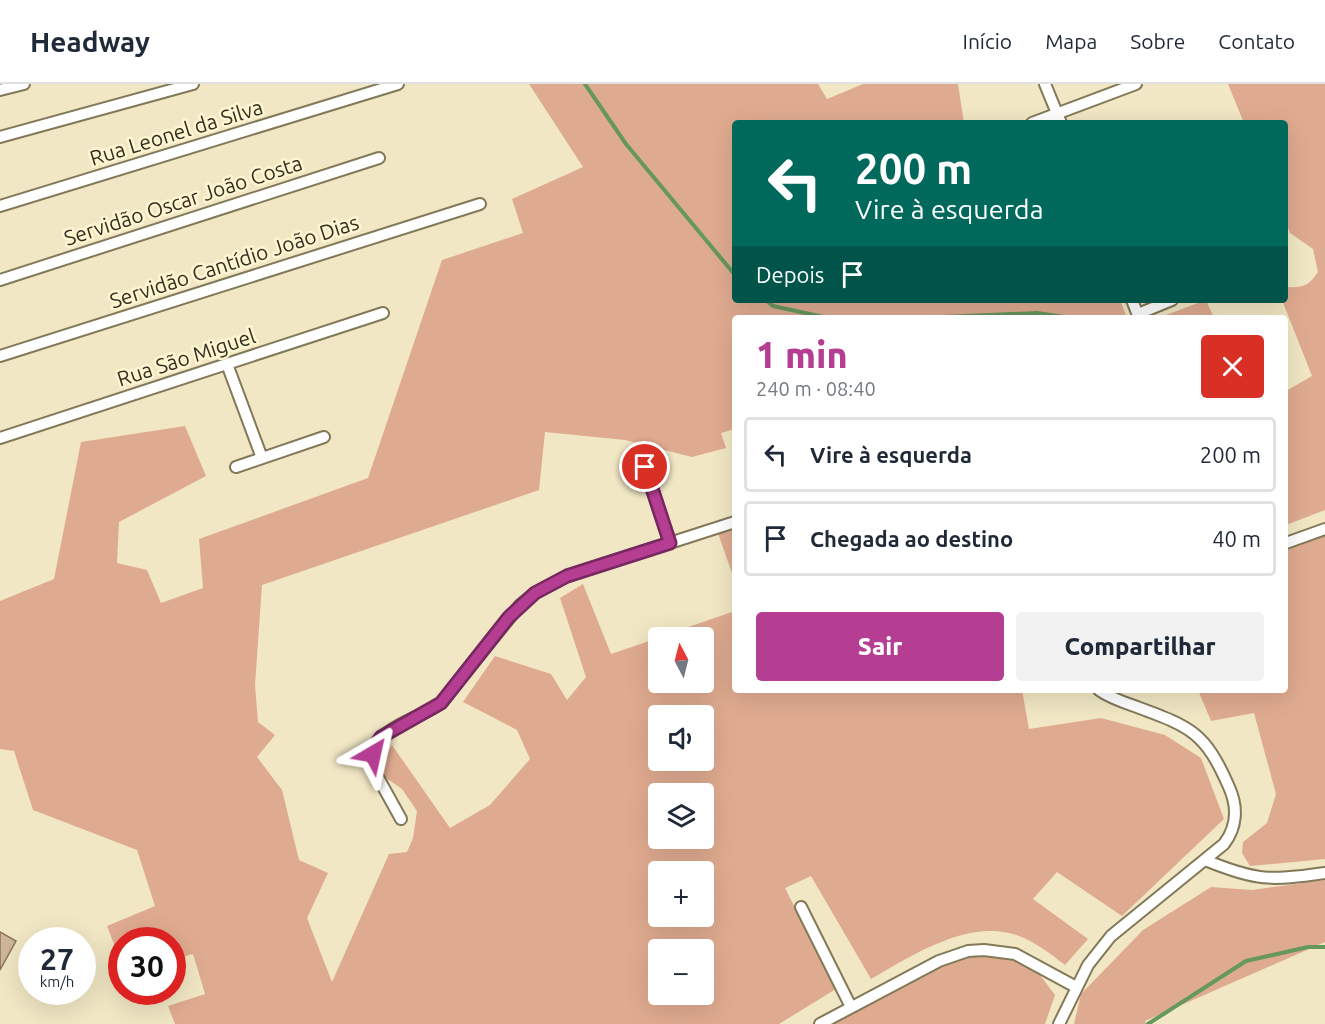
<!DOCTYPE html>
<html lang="pt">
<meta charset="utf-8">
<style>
:root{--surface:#fff;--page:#f2f2f3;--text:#1f2937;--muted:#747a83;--line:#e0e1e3;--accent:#b53d92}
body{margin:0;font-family:Ubuntu,sans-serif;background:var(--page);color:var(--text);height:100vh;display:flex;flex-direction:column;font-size:22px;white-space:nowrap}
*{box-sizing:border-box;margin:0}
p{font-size:20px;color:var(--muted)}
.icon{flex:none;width:33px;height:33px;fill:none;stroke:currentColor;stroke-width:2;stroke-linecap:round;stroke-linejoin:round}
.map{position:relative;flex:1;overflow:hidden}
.panel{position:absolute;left:732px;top:231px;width:556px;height:378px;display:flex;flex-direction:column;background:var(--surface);border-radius:6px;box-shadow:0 6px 24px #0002}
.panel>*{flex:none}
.hud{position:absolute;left:732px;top:36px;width:556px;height:183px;border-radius:6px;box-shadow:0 6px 24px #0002;background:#00695c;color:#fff;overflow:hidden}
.needle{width:39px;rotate:353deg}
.tools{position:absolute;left:648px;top:543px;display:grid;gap:12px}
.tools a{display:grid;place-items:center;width:66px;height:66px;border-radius:6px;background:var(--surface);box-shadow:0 6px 24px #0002;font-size:30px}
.speed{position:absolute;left:18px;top:843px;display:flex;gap:12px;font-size:30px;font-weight:700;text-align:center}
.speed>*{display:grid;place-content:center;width:78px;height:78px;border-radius:50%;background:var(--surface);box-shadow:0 6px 24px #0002;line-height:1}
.speed small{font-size:15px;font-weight:400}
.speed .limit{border:9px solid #d22;background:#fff;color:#111}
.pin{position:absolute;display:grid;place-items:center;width:51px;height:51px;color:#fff;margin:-26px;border:3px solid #fff;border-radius:50%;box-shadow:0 2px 6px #0007}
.me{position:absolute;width:66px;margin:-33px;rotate:36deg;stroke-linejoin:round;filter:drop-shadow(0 0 4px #0008)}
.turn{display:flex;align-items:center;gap:21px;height:126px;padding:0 24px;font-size:27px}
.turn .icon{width:78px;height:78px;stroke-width:2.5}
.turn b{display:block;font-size:42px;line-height:51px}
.then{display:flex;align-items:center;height:57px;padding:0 24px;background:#0003;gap:12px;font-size:22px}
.round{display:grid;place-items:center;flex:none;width:63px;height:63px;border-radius:6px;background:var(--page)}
.summary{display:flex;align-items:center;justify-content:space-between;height:102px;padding:0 24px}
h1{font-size:36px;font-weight:800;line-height:45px;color:var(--accent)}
.cta{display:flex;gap:12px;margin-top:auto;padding:12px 24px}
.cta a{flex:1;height:69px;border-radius:6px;background:var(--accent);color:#fff;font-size:24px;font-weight:800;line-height:69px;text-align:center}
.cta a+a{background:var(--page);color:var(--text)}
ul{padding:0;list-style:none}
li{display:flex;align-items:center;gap:18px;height:75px;margin:0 12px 9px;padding:0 12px;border:3px solid var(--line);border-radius:6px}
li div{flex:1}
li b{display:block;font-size:22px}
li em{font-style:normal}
header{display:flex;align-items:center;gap:36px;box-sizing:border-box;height:84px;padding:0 30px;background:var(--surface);border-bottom:2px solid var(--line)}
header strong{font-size:28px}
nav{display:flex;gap:33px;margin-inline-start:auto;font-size:21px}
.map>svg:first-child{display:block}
</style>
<header>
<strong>Headway</strong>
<nav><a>Início</a><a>Mapa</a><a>Sobre</a><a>Contato</a></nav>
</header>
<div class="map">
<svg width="1325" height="940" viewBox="0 0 1325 940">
<rect width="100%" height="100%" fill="#f1e7c4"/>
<!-- green -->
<path fill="#dfab90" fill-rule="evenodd" d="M529 0H818L827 15 863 0H958L964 39H735V216H1120L1127 234H735V345L721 349 726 364 692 373 625 356 545 348 539 406 262 501 255 601 258 638 275 651 257 673 282 706 299 776 328 789 307 834 332 898 389 770 407 768 413 754 417 727 402 705 376 687 392 661 450 744 490 721 530 675 517 646 463 618 495 572 551 590 567 616 586 593 560 514 583 500 611 570 658 554V598H704V554L659 553 735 527V606H1022L1029 645 1101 634 1165 651 1201 674 1224 735 1122 832 1057 788 1033 815 1088 855 1065 881C1048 868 1031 854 1009 849 963 838 909 873 871 895L811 792 785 804 836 905 779 940H175L168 922 205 910 193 870 173 876 172 856H122L121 878 107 842 155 822 137 766 33 726 14 667 0 665V517L54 495 81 358 185 342 206 392 119 438 117 479 147 486 161 519 203 504 199 455 368 394 442 176 523 149 512 115 583 83ZM658 632H704V676H658ZM658 710H704V754H658ZM658 788H704V832H658ZM658 866H704V910H658Z
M1228 0H1325V426L1286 441V307L1312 292 1282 216H1286V203C1302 204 1309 202 1318 188L1313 165 1290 149 1286 138V39H1244Z
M1206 216 1214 234H1166V231Z
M735 444V498L718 449Z
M1325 451V775L1250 782 1242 769 1243 758 1267 739 1276 710 1254 629 1211 637 1198 606H1286V464Z
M1325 796V858L1145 937 1146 940H1074L1081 910 1143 846 1211 803 1252 806Z
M1003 870 1034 883 1055 911 1045 940H830L943 881 969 871Z"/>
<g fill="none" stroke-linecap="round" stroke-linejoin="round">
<!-- stream -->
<path stroke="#67985b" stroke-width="4" d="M585 0 626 60 735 191
M766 216 773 222 828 234
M919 234 1037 229 1071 234
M1148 940 1246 877 1308 863H1325"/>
</g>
<!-- building -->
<path fill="#ceb69a" stroke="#8a7459" stroke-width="1.5" d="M0 848 16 857 0 886Z"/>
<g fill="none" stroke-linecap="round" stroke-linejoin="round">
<defs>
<path id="minor" d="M1045 0 1061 39
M0 6 24 0
M1032 39 1136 0
M0 53 193 0
M0 122 398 0
M0 196 379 74
M1132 216 1139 234
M1138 230 1172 216
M0 272 480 120
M227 280 262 374
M0 354 383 229
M236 383 324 353
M645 383 670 459
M1286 459 1325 445
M401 735 375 688C365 643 412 640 441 619L520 521 535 509 567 492 735 438
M1205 776C1256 797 1271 797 1325 789
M801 823 851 923
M820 940 939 877 968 867 984 866 1015 870 1076 903
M1059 940 1088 881 1111 852 1224 760C1237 743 1238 723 1229 703 1205 648 1191 643 1137 623 1123 618 1110 614 1099 606"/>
</defs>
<!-- minor casing -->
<use href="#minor" stroke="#827959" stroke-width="14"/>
<!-- minor -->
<use href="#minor" stroke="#fff" stroke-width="10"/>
</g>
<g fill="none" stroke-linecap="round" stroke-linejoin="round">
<defs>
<path id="route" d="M373 670 376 660 381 653 441 619 509 533 535 509 567 492 670 459 645 383"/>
</defs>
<!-- route casing -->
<use href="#route" stroke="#76285f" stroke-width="15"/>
<!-- route -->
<use href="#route" stroke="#b53d92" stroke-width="10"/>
</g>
<g text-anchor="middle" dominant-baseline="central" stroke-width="5" stroke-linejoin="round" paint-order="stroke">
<!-- street labels -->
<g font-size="21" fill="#332f21" stroke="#fff5d1">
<text transform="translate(176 48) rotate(-17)">Rua Leonel da Silva</text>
<text transform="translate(183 116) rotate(-18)">Servidão Oscar João Costa</text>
<text transform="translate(234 177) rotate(-18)">Servidão Cantídio João Dias</text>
<text transform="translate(186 273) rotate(-18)">Rua São Miguel</text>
</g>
</g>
</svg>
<div class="tools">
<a><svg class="needle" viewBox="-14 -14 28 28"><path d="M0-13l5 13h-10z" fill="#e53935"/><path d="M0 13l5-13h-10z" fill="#747a83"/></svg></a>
<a><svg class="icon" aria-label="sound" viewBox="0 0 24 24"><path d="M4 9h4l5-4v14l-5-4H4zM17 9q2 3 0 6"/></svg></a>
<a><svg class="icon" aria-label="layers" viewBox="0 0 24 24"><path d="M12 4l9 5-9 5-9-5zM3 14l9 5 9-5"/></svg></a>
<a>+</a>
<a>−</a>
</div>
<div class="speed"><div>27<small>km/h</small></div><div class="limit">30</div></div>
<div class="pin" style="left:645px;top:383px;background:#d93025"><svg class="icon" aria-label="arrive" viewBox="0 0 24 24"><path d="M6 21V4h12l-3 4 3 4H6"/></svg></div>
<svg class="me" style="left:373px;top:670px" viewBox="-20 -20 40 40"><path d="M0-17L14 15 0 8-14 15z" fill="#b53d92" stroke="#fff" stroke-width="4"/></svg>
<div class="hud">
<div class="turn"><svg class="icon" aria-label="left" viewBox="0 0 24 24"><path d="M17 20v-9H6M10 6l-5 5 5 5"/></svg><div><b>200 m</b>Vire à esquerda</div></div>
<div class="then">Depois<svg class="icon" aria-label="arrive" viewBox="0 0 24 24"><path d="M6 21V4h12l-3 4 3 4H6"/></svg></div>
</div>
<section class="panel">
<div class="summary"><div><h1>1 min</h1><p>240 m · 08:40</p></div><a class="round" style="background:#d93025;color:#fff"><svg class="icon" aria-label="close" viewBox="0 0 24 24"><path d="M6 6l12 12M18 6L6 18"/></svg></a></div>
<ul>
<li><svg class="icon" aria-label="left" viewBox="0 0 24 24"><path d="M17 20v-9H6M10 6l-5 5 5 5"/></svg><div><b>Vire à esquerda</b></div><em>200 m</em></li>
<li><svg class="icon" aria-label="arrive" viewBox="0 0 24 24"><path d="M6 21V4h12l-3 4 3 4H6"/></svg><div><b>Chegada ao destino</b></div><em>40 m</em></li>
</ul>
<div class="cta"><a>Sair</a><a>Compartilhar</a></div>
</section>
</div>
